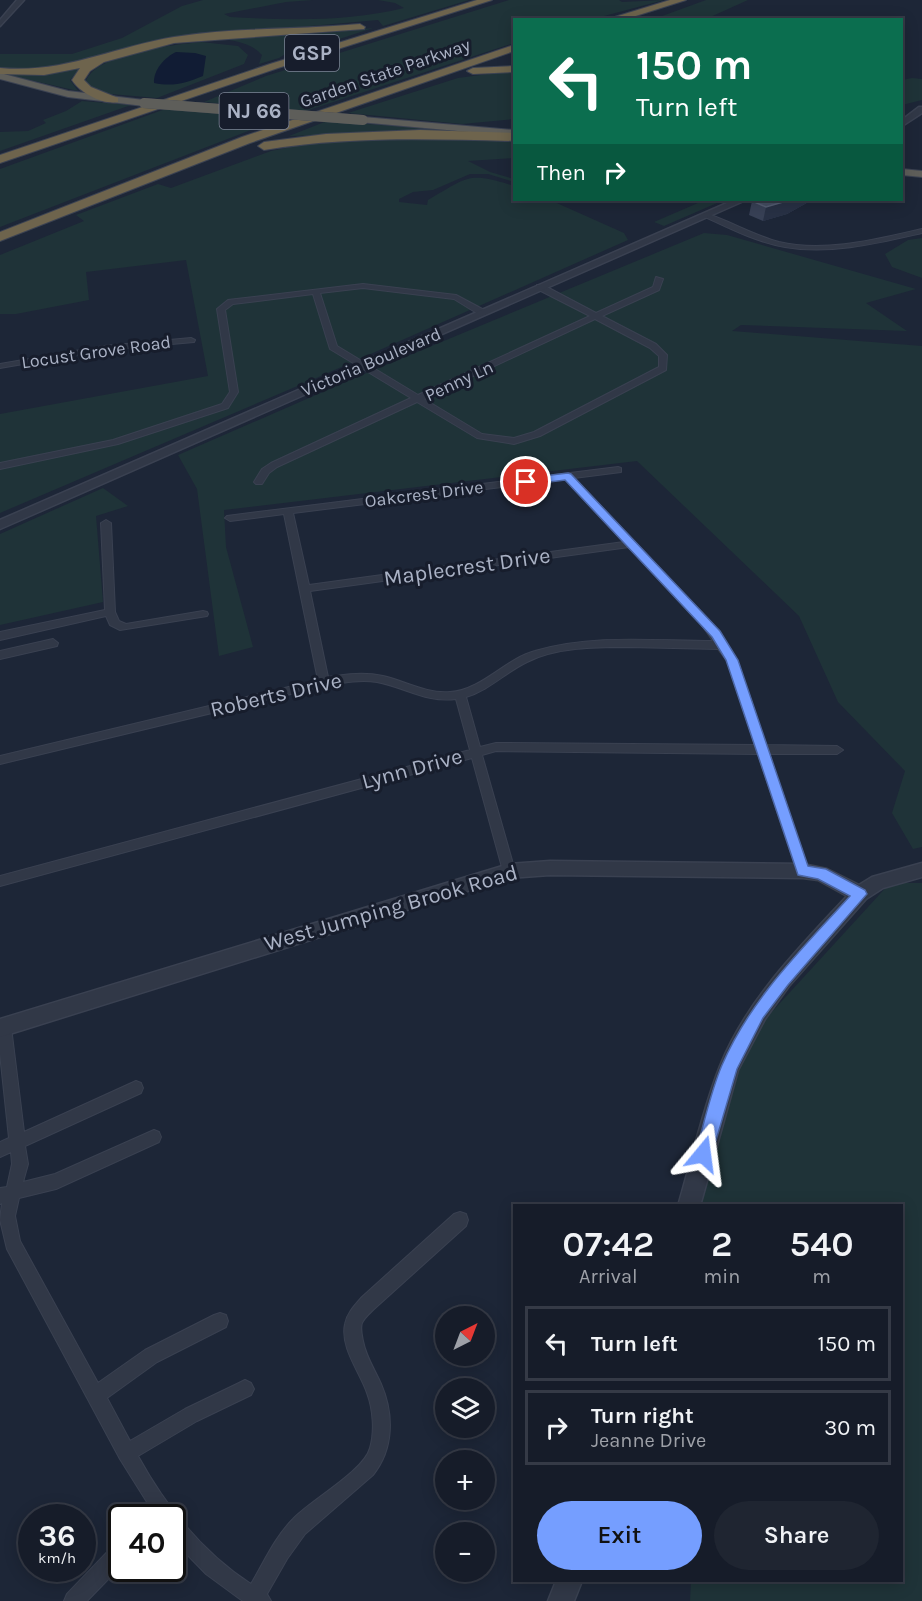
<!DOCTYPE html>
<meta charset="utf-8">
<style>
:root{--surface:#161c29;--page:#1f2531;--text:#f1f3f6;--muted:#9ea1a8;--line:#353a46;--accent:#759eff}
body{margin:0;font-family:Karla,sans-serif;background:var(--page);color:var(--text);height:100vh;display:flex;flex-direction:column;font-size:22px;white-space:nowrap}
*{box-sizing:border-box;margin:0}
p{font-size:20px;color:var(--muted)}
.icon{flex:none;width:33px;height:33px;fill:none;stroke:currentColor;stroke-width:2;stroke-linecap:round;stroke-linejoin:round}
.map{position:relative;flex:1;overflow:hidden}
.side{position:absolute;left:513px;top:1204px;width:390px;height:378px;display:flex;flex-direction:column;background:var(--surface);border-radius:0px;box-shadow:0 3px 15px #0003,0 0 0 2px var(--line)}
.side>*{flex:none}
.top-card{position:absolute;left:513px;top:18px;width:390px;height:183px;border-radius:0px;box-shadow:0 3px 15px #0003,0 0 0 2px var(--line);background:#0b6e4f;color:#fff;overflow:hidden}
.needle{width:39px;rotate:42deg}
.tools{position:absolute;left:435px;top:1306px;display:grid;gap:12px}
.tools a{display:grid;place-items:center;width:60px;height:60px;border-radius:50%;background:var(--surface);box-shadow:0 3px 15px #0003,0 0 0 2px var(--line);font-size:30px}
.speed{position:absolute;left:18px;top:1504px;display:flex;gap:12px;font-size:30px;font-weight:700;text-align:center}
.speed>*{display:grid;place-content:center;width:78px;height:78px;border-radius:50%;background:var(--surface);box-shadow:0 3px 15px #0003,0 0 0 2px var(--line);line-height:1}
.speed small{font-size:15px;font-weight:400}
.speed .limit{border:3px solid #111;border-radius:9px;background:#fff;color:#111}
.pin{position:absolute;display:grid;place-items:center;width:51px;height:51px;color:#fff;margin:-26px;border:3px solid #fff;border-radius:50%;box-shadow:0 2px 6px #0007}
.me{position:absolute;width:66px;margin:-33px;rotate:16deg;stroke-linejoin:round;filter:drop-shadow(0 0 4px #0008)}
.turn{display:flex;align-items:center;gap:21px;height:126px;padding:0 24px;font-size:27px}
.turn .icon{width:78px;height:78px;stroke-width:2.5}
.turn b{display:block;font-size:42px;line-height:51px}
.then{display:flex;align-items:center;height:57px;padding:0 24px;background:#0003;gap:12px;font-size:22px}
.eta{display:flex;justify-content:space-evenly;align-items:center;height:102px;text-align:center}
.eta b{font-size:36px;font-weight:600;line-height:42px}
.action{display:flex;gap:12px;margin-top:auto;padding:12px 24px}
.action a{flex:1;height:69px;border-radius:36px;background:var(--accent);color:#111;font-size:24px;font-weight:600;line-height:69px;text-align:center}
.action a+a{background:var(--page);color:var(--text)}
ul{padding:0;list-style:none}
li{display:flex;align-items:center;gap:18px;height:75px;margin:0 12px 9px;padding:0 12px;border:3px solid var(--line);border-radius:0px}
li div{flex:1}
li b{display:block;font-size:22px}
li em{font-style:normal}
.map>svg:first-child{display:block}
</style>
<div class="map">
<svg width="922" height="1601" viewBox="0 0 922 1601">
<rect width="100%" height="100%" fill="#1d2637"/>
<!-- green -->
<path fill="#1f3338" d="M203 0H313L286 2 224 14 230 17C288 20 347 22 404 8L395 3 378 0H469L383 26 378 20 175 38 113 51 73 65 48 70 0 69V54H72L122 38 182 6Z
M509 0H619L622 2 664 0 593 19 514 20V43L306 111 204 102 266 76Z
M706 0H748L706 19H654Z
M373 28 315 47 293 49 279 58 259 64 262 55C250 41 229 40 212 38L325 33Z
M201 42 238 46 248 55 244 64 157 98 99 93 85 84C92 53 174 45 201 42Z
M81 68 70 80 78 91 8 75H39Z
M503 72H514V119L462 124 348 113 458 78Z
M912 78 922 79V100L902 105V80Z
M82 101 131 105 0 151V132L28 131 46 123 43 120 66 111Z
M168 108 282 118 0 227V169Z
M327 121 461 131 289 136Z
M429 138 514 140V158L468 161 490 172 514 179V182L488 174H470L433 190 413 192 399 199V202L427 205 428 200C468 177 468 171 514 186V200H550L624 233 628 240 321 376 0 513V414L208 376 186 260 86 272 89 300 16 314H0V255L84 221 76 215 158 184 171 188 271 151 300 145 340 139Z
M705 200H724L664 226 654 222Z
M704 233 727 235 916 289 866 303 907 331 741 325 732 331 922 346V847L913 849 892 813 905 771 838 702 799 616 637 461 224 510 226 547 253 647 219 656 197 489 178 455 357 377Z
M922 238V278L892 267 885 254 908 240Z
M103 488 128 506 96 516 103 602 0 625V534Z
M890 883H922V1601H690L691 1581H902V1206H689L737 1050Z"/>
<!-- water -->
<path fill="#111c34" d="M176 52 195 53 206 56 203 76C186 83 173 87 154 83 153 70 165 57 176 52Z"/>
<g fill="none" stroke-linecap="round" stroke-linejoin="round">
<defs>
<path id="minor" d="M705 213C730 221 753 235 779 242 825 253 877 239 922 229V233C878 243 830 255 785 247 756 242 729 228 703 216V214Z
M656 277 663 279 659 290 602 316 656 344 667 355 666 370 540 436 514 444 477 438 417 402 277 467 269 473 262 484H256L254 482 262 469 271 463 411 398 330 349 313 294 233 304 225 310 238 392 228 408 118 444 0 469V463L113 440 222 404 230 392 217 309 228 300 363 284 456 295 486 311V315H480L454 299 363 288 320 293 337 346 418 395 590 316 537 289V285H543L596 313 653 287ZM595 319 650 348 659 356V367L534 432 514 438 482 434 424 399Z
M191 338 195 340 194 342 104 350 0 368V364L104 346Z
M618 467 621 468V472L574 478 709 620 737 660 766 745 837 746 843 750 837 754H769L809 871 807 875H799L797 871 758 754 496 751 482 755 515 871 513 875H505L503 871 472 758 0 886V876L470 750 456 699C427 703 404 687 377 682 359 679 341 683 324 686L0 764V756L318 680 284 514 230 521 225 518 227 516ZM565 479 624 542 309 585 293 513ZM629 547 701 624 713 641C654 641 593 634 535 651 505 659 482 690 450 692 426 694 405 681 383 676 365 672 347 674 328 677L310 591ZM629 647 718 649 727 661 755 745 496 743 480 747 466 697C489 690 506 672 527 662 557 647 596 647 629 647Z
M106 520 111 523 115 612 119 621 126 624 203 611 207 612 208 614 207 616 120 630 110 625 106 616 0 640V632L105 610 101 523Z
M53 639 58 643 57 646 0 659V651Z
M4 1021 9 1023 11 1027 24 1132 136 1081 141 1083 143 1088 141 1093 25 1146 28 1164 23 1182 55 1174 154 1130 159 1132 161 1137 159 1142 56 1189 19 1198 15 1216 20 1241 98 1383 145 1350 214 1315 220 1313 226 1315 228 1321 226 1327 157 1362 107 1398 130 1441 185 1409 239 1383 245 1380 251 1383 254 1389 251 1395 197 1421 138 1456C166 1507 203 1553 251 1584 264 1562 275 1537 293 1519 311 1500 364 1471 370 1448 375 1431 373 1409 367 1393 360 1372 340 1348 345 1324 347 1313 355 1305 362 1297L454 1214 460 1212 466 1214 468 1220 466 1226 374 1309C370 1313 364 1318 362 1323 360 1328 362 1336 363 1341 366 1357 375 1370 381 1384 394 1414 394 1449 373 1475L305 1534 287 1559 267 1594 271 1601H243L240 1599 206 1574 172 1539V1518H157L120 1459 7 1249 0 1220 2 1203 0 1204V1188L7 1187 12 1164 11 1152 0 1157V1142L9 1138 0 1054V1022Z
M122 1542V1565L87 1601H64L67 1594 115 1544Z"/>
<path id="tertiary" d="M17 0H24L0 26V20Z
M919 107H922V113L902 126V120Z
M734 200H746L0 529V520Z
M550 861 803 864 827 869 859 885 872 877 922 863V877L883 888 866 899 789 986 765 1019 738 1070 700 1206H678C691 1162 703 1108 720 1066 747 999 799 948 847 896L818 880 803 878 550 875 509 878 0 1037V1019L509 864Z
M556 1581H582L574 1601H548Z"/>
<path id="trunk" d="M0 73 68 91 144 100 149 103 144 106 68 97 0 79Z
M363 117 514 130V136L359 122V118Z
M902 169 922 171V177L902 175Z"/>
<path id="motorway" d="M477 0H492L278 68 0 163V155L270 64Z
M670 0H686L623 20H605Z
M360 24 365 27 364 29 174 43 104 62 90 71 84 80 91 87 118 98V102C103 105 80 93 72 80L80 68 44 75 0 74V68C63 74 113 47 174 37 235 27 298 30 360 24Z
M514 45V51L250 143 0 241V232L242 137Z
M514 66V72L473 74 467 71 473 68Z
M420 130 514 133V141C430 139 348 136 264 150L258 146 264 142 326 134Z"/>
</defs>
<!-- minor casing -->
<use href="#minor" stroke="#3a4151" stroke-width="2"/>
<!-- tertiary casing -->
<use href="#tertiary" stroke="#3a4151" stroke-width="3"/>
<!-- trunk casing -->
<use href="#trunk" stroke="#3b4252" stroke-width="2"/>
<!-- motorway casing -->
<use href="#motorway" stroke="#3b4252" stroke-width="2"/>
<!-- minor -->
<use href="#minor" fill="#313847" fill-rule="evenodd"/>
<!-- tertiary -->
<use href="#tertiary" fill="#313847" fill-rule="evenodd"/>
<!-- trunk -->
<use href="#trunk" fill="#5e5e5a" fill-rule="evenodd"/>
<!-- motorway -->
<use href="#motorway" fill="#6e644d" fill-rule="evenodd"/>
<defs>
<path id="trunk-bridge" d="M144 103 363 120"/>
</defs>
<!-- trunk-bridge casing -->
<use href="#trunk-bridge" stroke="#3b4252" stroke-width="10" stroke-linecap="butt"/>
<!-- trunk-bridge -->
<use href="#trunk-bridge" stroke="#5e5e5a" stroke-width="10"/>
</g>
<!-- wall -->
<path fill="#384156" d="M756 200H812L787 214 763 221 749 215 752 201Z"/>
<!-- shaded-wall -->
<path fill="#283145" d="M790 200H812L787 214 763 221 766 207Z"/>
<!-- building -->
<path fill="#444e62" stroke="#545d72" stroke-width="1.5" d="M756 200H790L766 207 752 201Z"/>
<!-- route -->
<path fill="#759eff" stroke="#4c67a6" stroke-width="1.5" d="M568 473 571 474 720 631 738 660 808 866 826 869 865 890 867 894 788 985 763 1018 737 1069 712 1154 709 1160 703 1162 697 1160 695 1154C704 1125 710 1093 722 1065 751 998 802 949 850 896L818 879 798 875 726 660 712 637 565 480 526 485 520 482 526 478Z"/>
<g text-anchor="middle" dominant-baseline="central" stroke-width="6" stroke-linejoin="round" paint-order="stroke">
<!-- far-street labels -->
<g font-size="18" fill="#aab2c5" stroke="#171d2c">
<text transform="translate(385 73) rotate(-19)">Garden State Parkway</text>
<text transform="translate(96 352) rotate(-8)">Locust Grove Road</text>
<text transform="translate(371 362) rotate(-23)">Victoria Boulevard</text>
<text transform="translate(459 381) rotate(-25)">Penny Ln</text>
<text transform="translate(424 494) rotate(-7)">Oakcrest Drive</text>
</g>
<!-- shield labels -->
<g fill="#171d2c" stroke="#7e8597" stroke-width="1.5">
<rect x="285" y="35" width="54" height="36" rx="4.5"/>
<rect x="219.5" y="93" width="69" height="36" rx="4.5"/>
</g>
<g font-size="21" font-weight="bold" fill="#aab2c5">
<text x="312" y="53">GSP</text>
<text x="254" y="111">NJ 66</text>
</g>
<!-- street labels -->
<g font-size="22" fill="#aab2c5" stroke="#171d2c">
<text transform="translate(467 567) rotate(-8)">Maplecrest Drive</text>
<text transform="translate(276 695) rotate(-13)">Roberts Drive</text>
<text transform="translate(412 769) rotate(-15)">Lynn Drive</text>
<text transform="translate(391 908) rotate(-16)">West Jumping Brook Road</text>
</g>
</g>
</svg>
<div class="tools">
<a><svg class="needle" viewBox="-14 -14 28 28"><path d="M0-13l5 13h-10z" fill="#e53935"/><path d="M0 13l5-13h-10z" fill="#9ea1a8"/></svg></a>
<a><svg class="icon" aria-label="layers" viewBox="0 0 24 24"><path d="M12 4l9 5-9 5-9-5zM3 14l9 5 9-5"/></svg></a>
<a>+</a>
<a>−</a>
</div>
<div class="speed"><div>36<small>km/h</small></div><div class="limit">40</div></div>
<div class="pin" style="left:526px;top:482px;background:#d93025"><svg class="icon" aria-label="arrive" viewBox="0 0 24 24"><path d="M6 21V4h12l-3 4 3 4H6"/></svg></div>
<svg class="me" style="left:703px;top:1154px" viewBox="-20 -20 40 40"><path d="M0-17L14 15 0 8-14 15z" fill="#759eff" stroke="#fff" stroke-width="4"/></svg>
<div class="top-card">
<div class="turn"><svg class="icon" aria-label="left" viewBox="0 0 24 24"><path d="M17 20v-9H6M10 6l-5 5 5 5"/></svg><div><b>150 m</b>Turn left</div></div>
<div class="then">Then<svg class="icon" aria-label="right" viewBox="0 0 24 24"><path d="M7 20v-9h11M14 6l5 5-5 5"/></svg></div>
</div>
<section class="side">
<div class="eta">
<div><b>07:42</b><p>Arrival</p></div>
<div><b>2</b><p>min</p></div>
<div><b>540</b><p>m</p></div>
</div>
<ul>
<li><svg class="icon" aria-label="left" viewBox="0 0 24 24"><path d="M17 20v-9H6M10 6l-5 5 5 5"/></svg><div><b>Turn left</b></div><em>150 m</em></li>
<li><svg class="icon" aria-label="right" viewBox="0 0 24 24"><path d="M7 20v-9h11M14 6l5 5-5 5"/></svg><div><b>Turn right</b><p>Jeanne Drive</p></div><em>30 m</em></li>
</ul>
<div class="action"><a>Exit</a><a>Share</a></div>
</section>
</div>
